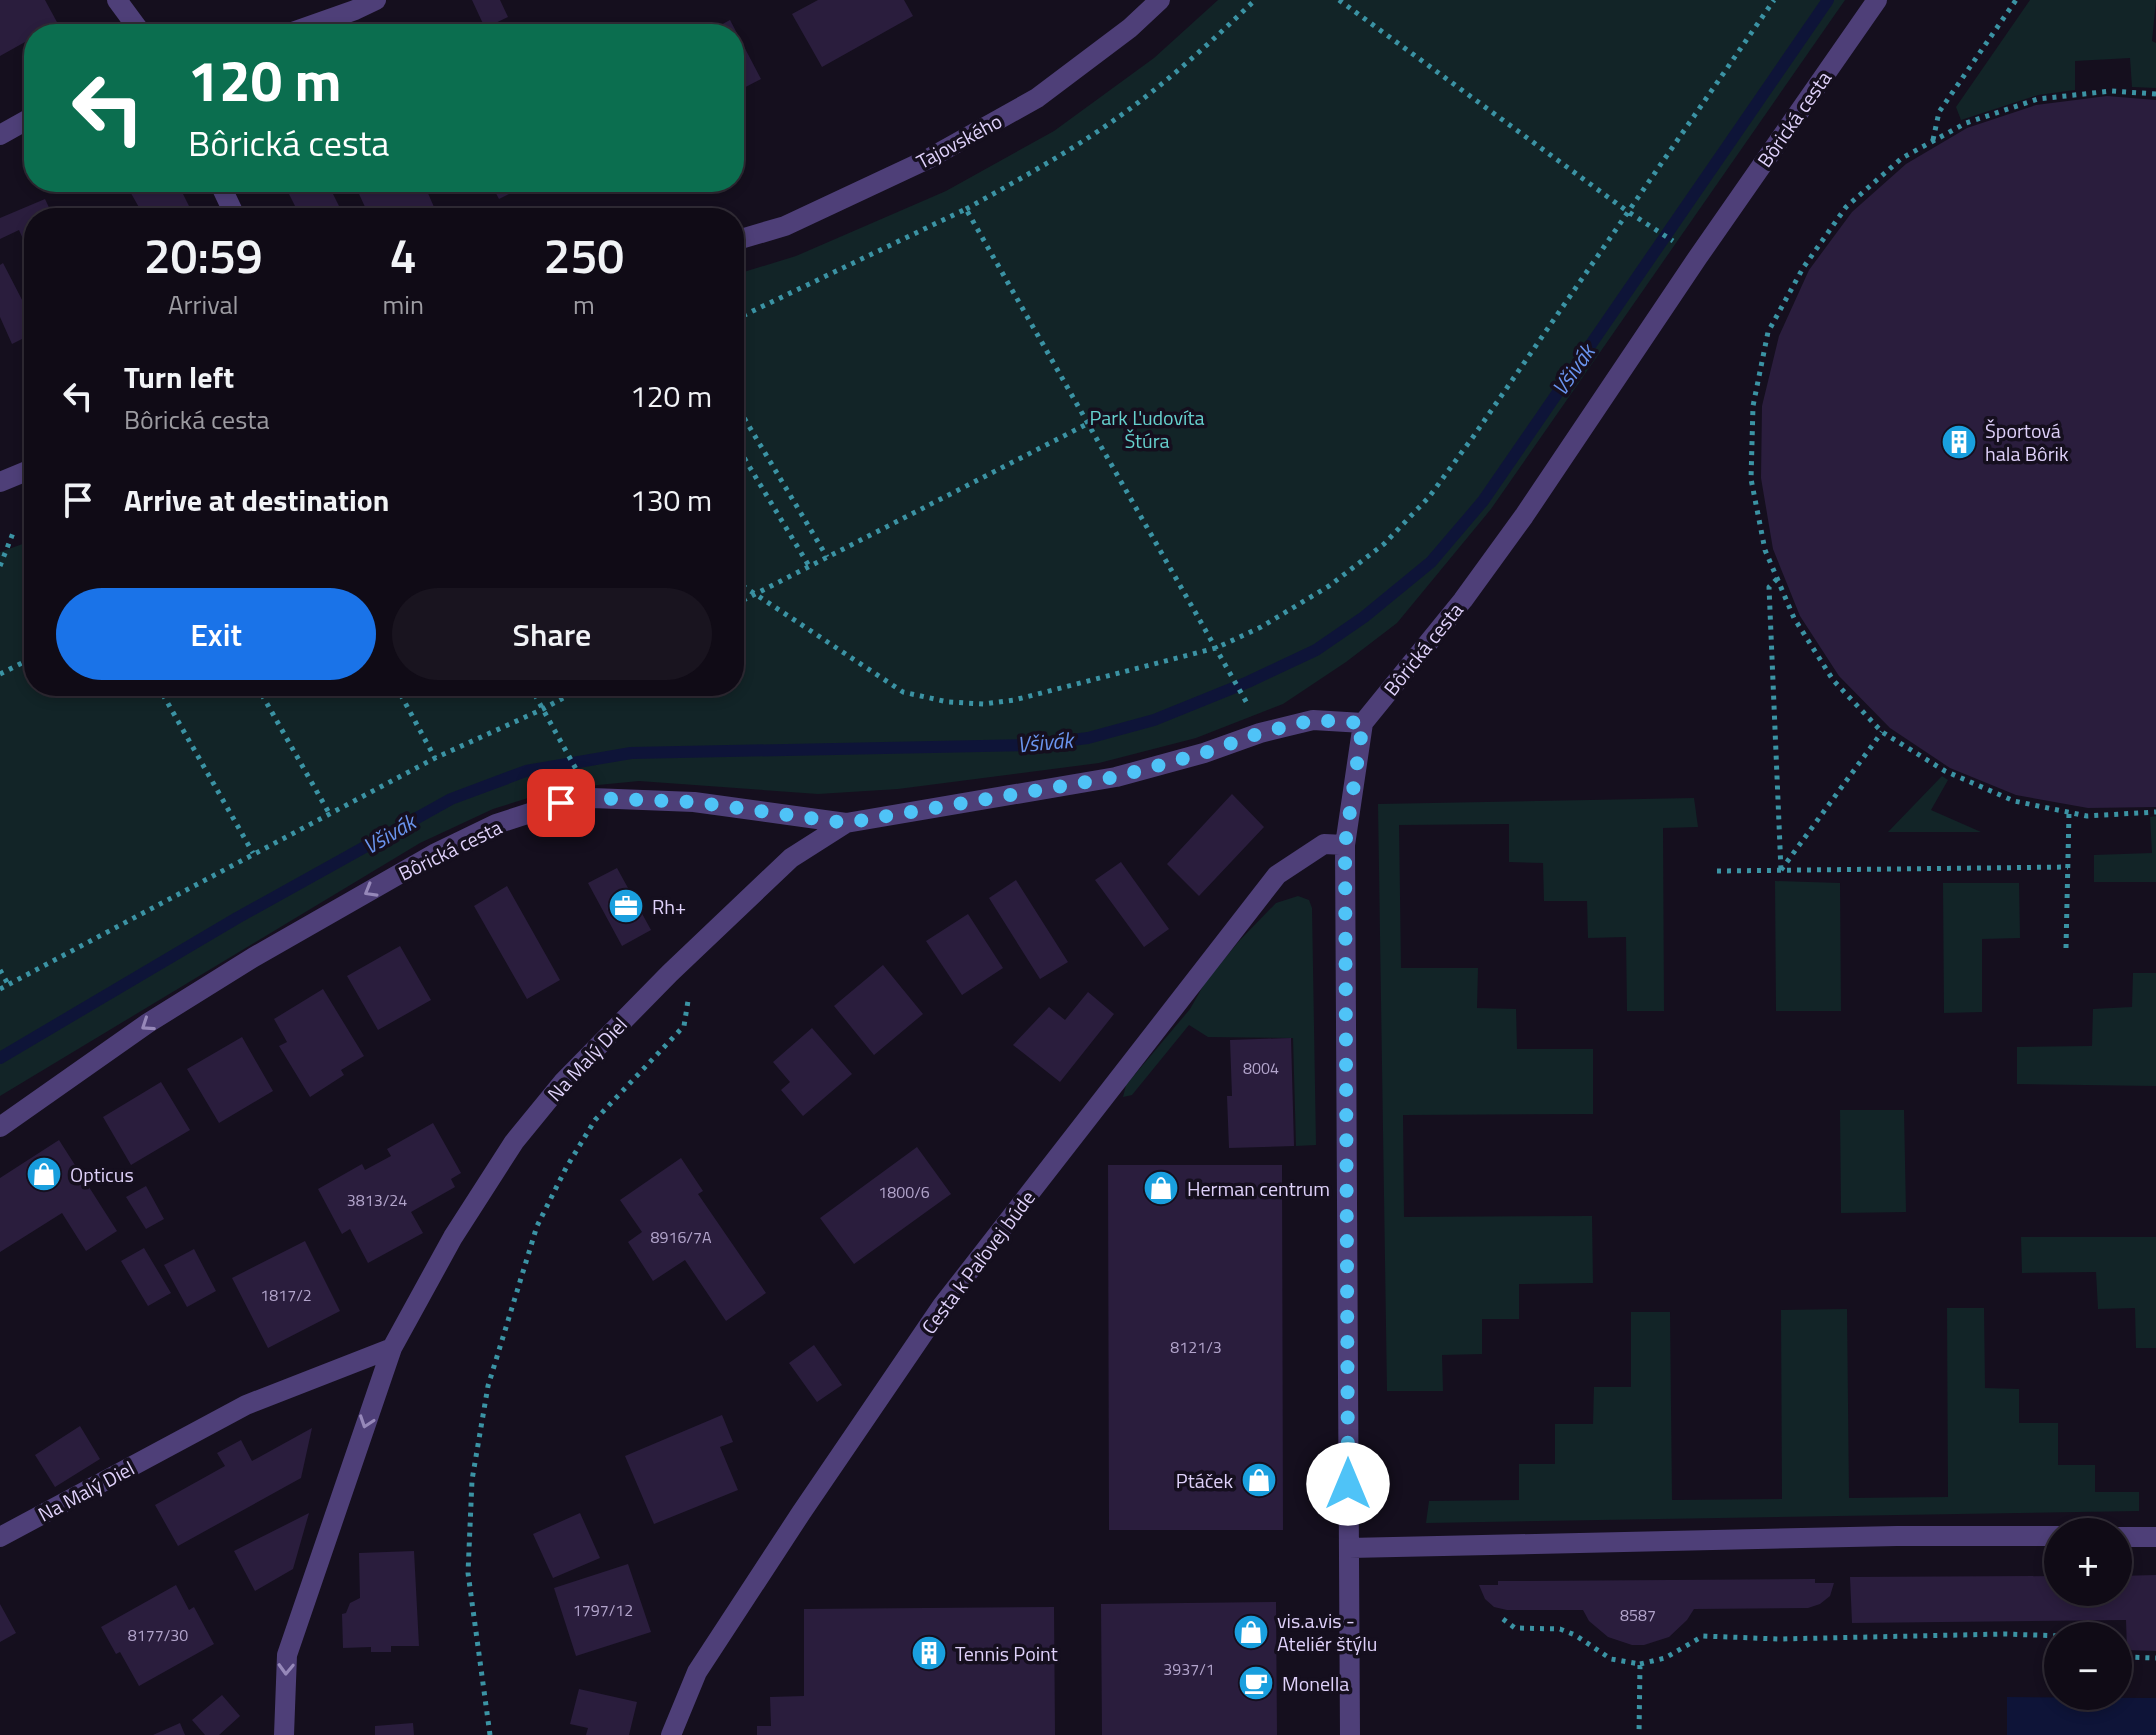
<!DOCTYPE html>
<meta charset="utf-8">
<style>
:root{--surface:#100b16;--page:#19141f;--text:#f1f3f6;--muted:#9c9ba1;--line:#302b35;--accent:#1a73e8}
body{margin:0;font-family:"Titillium Web",sans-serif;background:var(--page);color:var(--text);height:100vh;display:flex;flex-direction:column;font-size:30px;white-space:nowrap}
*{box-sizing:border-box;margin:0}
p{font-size:26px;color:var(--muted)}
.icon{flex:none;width:44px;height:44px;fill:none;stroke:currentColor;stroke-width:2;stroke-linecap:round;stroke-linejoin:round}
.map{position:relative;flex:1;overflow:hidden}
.drawer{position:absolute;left:24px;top:208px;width:720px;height:488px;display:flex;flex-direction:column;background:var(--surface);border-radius:32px;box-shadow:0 4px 12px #0003,0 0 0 2px var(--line)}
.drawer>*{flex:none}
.banner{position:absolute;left:24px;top:24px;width:720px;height:168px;border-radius:32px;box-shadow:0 4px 12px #0003,0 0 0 2px var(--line);background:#0b6e4f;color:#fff;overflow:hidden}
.fabs{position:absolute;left:2044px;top:1518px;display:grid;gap:16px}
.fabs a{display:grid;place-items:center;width:88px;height:88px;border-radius:50%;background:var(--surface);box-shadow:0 4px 12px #0003,0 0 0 2px var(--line);font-size:40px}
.pin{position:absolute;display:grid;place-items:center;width:68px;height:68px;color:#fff;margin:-34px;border-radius:16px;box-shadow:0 4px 12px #0006}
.me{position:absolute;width:88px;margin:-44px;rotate:0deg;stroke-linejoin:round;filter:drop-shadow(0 0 6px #0008)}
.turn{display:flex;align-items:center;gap:28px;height:168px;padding:0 32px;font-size:36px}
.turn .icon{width:104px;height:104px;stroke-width:2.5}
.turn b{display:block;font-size:56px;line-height:68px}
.eta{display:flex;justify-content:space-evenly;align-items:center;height:136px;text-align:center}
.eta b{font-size:48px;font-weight:600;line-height:56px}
.action{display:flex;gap:16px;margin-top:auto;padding:16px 32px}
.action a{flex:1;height:92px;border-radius:48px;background:var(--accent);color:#fff;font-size:32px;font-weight:600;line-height:92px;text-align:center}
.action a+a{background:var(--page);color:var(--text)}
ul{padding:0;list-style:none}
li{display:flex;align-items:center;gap:24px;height:104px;padding:0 32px}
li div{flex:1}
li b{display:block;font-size:30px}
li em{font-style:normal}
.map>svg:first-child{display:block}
</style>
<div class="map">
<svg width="2156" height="1735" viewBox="0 0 2156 1735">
<rect width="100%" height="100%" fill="#150f1e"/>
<!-- green -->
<path fill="#122427" d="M1218 0H1845L1491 509 1397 623 1346 662 1283 704 1196 738 1099 763 898 789 818 794 639 781 557 789 493 809 420 843 0 1096V552L34 540V686H734V275L796 256 946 191 1054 131 1154 58Z
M2030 0H2156L2152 41 2156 43V88L2132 87 2130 58 2075 61V90L2038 95 1961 120 1956 107Z
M1942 776 1948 780 1931 810 1981 832H1888Z
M1694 798 1698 827 1663 828 1664 1011H1627L1626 937 1588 938 1587 901H1544L1543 863 1509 862V824L1399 825 1401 968H1478L1477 1008 1516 1009 1517 1049H1593V1114L1403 1115 1404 1217 1592 1216 1593 1283 1519 1284V1319H1482V1354L1442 1355 1443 1391H1387L1378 804Z
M2156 816V882H2094V855L2152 853 2150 817Z
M1775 881 1840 883 1841 1011H1776Z
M1943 883H2019L2020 938 1982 939V1012L1944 1013Z
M1298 896 1309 900 1312 908 1316 1145 1296 1146 1293 1038 1208 1037 1189 1025 1132 1095 1123 1097 1126 1085 1190 1009 1206 981 1240 940 1276 903Z
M2133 973H2156V1086L2017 1084V1047L2092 1046 2093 1009 2132 1007Z
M1840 1110H1904L1906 1212 1841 1213Z
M2021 1237H2156V1348H2136L2135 1308 2098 1309 2096 1272 2022 1273Z
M1947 1308H1984L1985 1388 2019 1389V1423H2058V1465H2095V1492H2139V1511L1426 1523 1429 1501 1519 1500V1464H1555V1424H1593L1594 1387H1631V1312H1670L1672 1500 1782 1499 1781 1310 1847 1309 1849 1498 1948 1497Z"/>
<!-- water -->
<path fill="#0e1438" d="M2007 1697 2156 1698V1735H2007Z"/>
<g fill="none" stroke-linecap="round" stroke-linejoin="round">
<!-- stream -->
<path stroke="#0e1438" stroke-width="12" d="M0 1058 237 918 451 799 526 771 631 753 1032 745 1088 738 1154 720 1248 682 1316 650 1364 617 1431 562 1483 501 1828 0"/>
</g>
<!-- building -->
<path fill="#2a1d3d" d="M0 0H45L58 24 40 34H34V37L0 56Z
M472 0H500L508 17 485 28Z
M818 0H904L913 16 822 67 792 14Z
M730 20 761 79 734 93V34H704Z
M2107 96 2156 100V807L2088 808 2016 795 1950 768 1890 728 1839 676 1800 616 1773 549 1761 478 1762 406 1779 336 1809 270 1852 212 1906 164 1967 128 2036 105Z
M140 182H177L195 218H145L128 188Z
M283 182H327L345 218H301Z
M360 182H423L434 207 410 218H370L355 185Z
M490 182H533L499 199Z
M45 199 54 218H34V263L19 230 0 239V218Z
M3 263 34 323V333L12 344 0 317V265Z
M1232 794 1264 827 1199 896 1167 864Z
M1121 862 1169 929 1144 947 1095 880Z
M617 868 651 930 622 946 588 883Z
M1016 880 1068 962 1040 979 989 898Z
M507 886 560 980 527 999 474 906Z
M968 914 1003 968 962 995 926 941Z
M400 946 431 1000 378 1030 347 976Z
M883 965 923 1014 874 1055 834 1006Z
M323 989 364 1056 341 1070 344 1075 310 1097 279 1046 287 1042 274 1019Z
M1088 992 1114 1014 1060 1082 1013 1045 1049 1007 1065 1020Z
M812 1028 852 1074 803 1116 781 1090 790 1082 773 1062Z
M242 1037 273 1091 219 1123 187 1069Z
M1291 1038 1294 1146 1229 1148 1227 1096H1232L1230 1040Z
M161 1082 190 1130 131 1165 103 1117Z
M433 1123 461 1173 451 1179 455 1187 411 1212 423 1233 368 1263 350 1229 342 1234 318 1189 362 1164 365 1170 391 1156 387 1149Z
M59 1140 117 1231 86 1251 62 1213 0 1252V1178Z
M917 1147 951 1194 854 1264 820 1218Z
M681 1158 703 1191 698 1194 766 1293 726 1321 685 1260 653 1281 628 1242 642 1232 620 1200Z
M1108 1165H1282L1283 1530H1109Z
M146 1186 164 1219 146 1229 126 1197Z
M305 1241 340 1311 268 1348 232 1278Z
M144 1248 171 1293 148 1306 121 1261Z
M194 1249 216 1291 187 1307 164 1265Z
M814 1345 842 1385 817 1402 789 1363Z
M722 1415 733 1442 720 1447 738 1490 654 1524 625 1456Z
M80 1426 100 1459 55 1487 35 1455Z
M312 1428 301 1478 178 1546 155 1505 225 1466 217 1453 241 1440 252 1461Z
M309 1513 293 1569 255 1591 234 1551Z
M580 1513 600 1558 553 1578 533 1534Z
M414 1551 419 1646H391V1652H371V1647L343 1648 342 1614 346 1613 350 1603 360 1598 359 1553Z
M628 1564 651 1632 576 1656 554 1588Z
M2156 1575V1651L2127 1650 2126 1620 1852 1623 1850 1577 2058 1576V1592H2118V1576Z
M1815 1579V1583H1834L1830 1596 1820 1604 1808 1608 1694 1609 1687 1620 1669 1637 1644 1645H1632L1608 1637 1589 1621 1583 1610H1507L1494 1607 1485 1599 1479 1585H1498V1581H1517Z
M176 1585 189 1610 194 1607 214 1644 139 1686 120 1652 116 1654 101 1627Z
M1276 1602 1277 1735H1102L1101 1604Z
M0 1604 16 1633 0 1642Z
M1054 1607 1055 1735H757V1726H771L770 1697 804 1696V1609Z
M579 1689 637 1702 629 1735H586L588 1728 570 1724Z
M222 1695 240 1716 219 1735H205L192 1720Z
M180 1723 185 1735H153Z
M413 1723 414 1735H375V1726Z"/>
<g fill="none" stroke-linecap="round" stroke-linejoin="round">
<!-- path -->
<path stroke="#3b93a4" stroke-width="5" stroke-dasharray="4 6" stroke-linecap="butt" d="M1339 0 1627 211 1673 241
M2156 94 2111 91 2038 99 1966 123 1902 158 1846 207 1803 268 1768 332 1753 406 1751 479 1765 550 1794 618 1833 680 1882 732 1945 771 2014 801 2087 816 2156 812
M1933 140 1939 112 2016 0
M966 209C1020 179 1075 149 1124 113 1171 79 1213 40 1255 0
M734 320 966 209 1248 705
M734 401 827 557
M734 441 809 566
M0 566 13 533
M1777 579 1769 587 1781 871
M734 580 903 692 948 702 984 704 1014 700 1216 648 1261 627 1329 586 1384 544 1429 497 1473 437 1774 0
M734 605 1087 424
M0 674 34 657
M158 686 253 853
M257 686 329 813
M396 686 435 758
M530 686 576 769
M1781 870 1882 732
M1717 871 2068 867
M2066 948 2069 812
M0 970 8 984
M0 989 435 758 543 709 585 686
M1503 1619 1515 1628 1560 1629 1575 1635 1611 1659 1640 1664 1639 1735
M2118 1650 2126 1657 2156 1658
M1640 1664 1665 1658 1703 1636 1779 1639 2004 1634 2064 1636
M490 1735 468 1573 472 1480 488 1386 537 1226 566 1168 595 1120 684 1026 688 1001"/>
<!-- minor -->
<path stroke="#4e3f78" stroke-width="20" d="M117 0 142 34
M287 34 355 10 376 0
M0 135 34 116
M219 182 236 218
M734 241 785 226 928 159 1037 98 1130 28 1160 0
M0 482 34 468
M1363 723 1463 600 1524 516 1698 257 1877 0
M0 1127 148 1023 254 957 436 853 496 824 561 803 592 798 694 802 846 823 1116 777 1204 753 1260 733 1313 720 1363 723
M0 1537 246 1405 392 1348
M2118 1537H2156
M1349 1548 1897 1536H2058
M284 1735 287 1655 392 1348 453 1237 514 1142 563 1082 670 973 791 858 846 823
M671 1735 697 1672 801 1513 942 1306 1277 875 1324 844 1345 845
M1350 1735 1345 845 1363 723"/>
</g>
<!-- one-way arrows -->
<defs><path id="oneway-chevron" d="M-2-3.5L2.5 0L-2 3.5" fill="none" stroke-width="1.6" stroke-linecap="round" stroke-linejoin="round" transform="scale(2)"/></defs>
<g stroke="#9688b9">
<use href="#oneway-chevron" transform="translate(370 891) rotate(150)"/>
<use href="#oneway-chevron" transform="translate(147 1025) rotate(146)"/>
<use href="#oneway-chevron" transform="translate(366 1422) rotate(109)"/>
<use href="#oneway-chevron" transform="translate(286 1669) rotate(92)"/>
</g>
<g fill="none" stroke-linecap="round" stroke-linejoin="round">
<!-- route -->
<path stroke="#4fc3f7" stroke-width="14" stroke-dasharray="0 25.2" d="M561 803 592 798 694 802 846 823 1116 777 1204 753 1260 733 1313 720 1363 723 1345 845 1348 1484"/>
</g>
<!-- icons -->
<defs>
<symbol id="building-disc" viewBox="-11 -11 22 22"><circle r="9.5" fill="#199fde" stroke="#150f1e"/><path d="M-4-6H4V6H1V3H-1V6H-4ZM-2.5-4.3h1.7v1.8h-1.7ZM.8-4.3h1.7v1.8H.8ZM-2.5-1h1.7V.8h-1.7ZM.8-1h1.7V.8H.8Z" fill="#fff"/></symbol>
<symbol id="office-disc" viewBox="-11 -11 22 22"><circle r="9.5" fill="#199fde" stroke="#150f1e"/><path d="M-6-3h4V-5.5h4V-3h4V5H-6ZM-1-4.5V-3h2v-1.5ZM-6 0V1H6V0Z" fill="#fff"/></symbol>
<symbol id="shop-disc" viewBox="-11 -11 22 22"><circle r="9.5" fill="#199fde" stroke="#150f1e"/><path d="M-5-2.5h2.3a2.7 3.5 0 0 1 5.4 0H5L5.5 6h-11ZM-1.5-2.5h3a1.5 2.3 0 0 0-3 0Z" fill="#fff"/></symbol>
<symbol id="cafe-disc" viewBox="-11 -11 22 22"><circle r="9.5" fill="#199fde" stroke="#150f1e"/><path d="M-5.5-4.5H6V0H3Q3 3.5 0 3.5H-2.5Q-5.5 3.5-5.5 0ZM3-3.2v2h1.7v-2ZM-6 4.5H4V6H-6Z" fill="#fff"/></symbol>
</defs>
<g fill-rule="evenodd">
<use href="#building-disc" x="1939" y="422" width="40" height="40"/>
<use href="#office-disc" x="606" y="886" width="40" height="40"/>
<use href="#shop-disc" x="24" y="1154" width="40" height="40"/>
<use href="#shop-disc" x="1141" y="1168" width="40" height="40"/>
<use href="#shop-disc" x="1239" y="1460" width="40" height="40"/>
<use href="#shop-disc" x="1231" y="1612" width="40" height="40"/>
<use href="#building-disc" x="909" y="1633" width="40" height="40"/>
<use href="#cafe-disc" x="1236" y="1663" width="40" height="40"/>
</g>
<g text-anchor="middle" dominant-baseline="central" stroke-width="7" stroke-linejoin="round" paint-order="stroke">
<!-- number labels -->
<g font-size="16" fill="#b2a4cb">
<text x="1261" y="1068">8004</text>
<text x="904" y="1192">1800/6</text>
<text x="377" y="1200">3813/24</text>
<text x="681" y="1237">8916/7A</text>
<text x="286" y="1295">1817/2</text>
<text x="1196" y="1347">8121/3</text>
<text x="603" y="1610">1797/12</text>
<text x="1638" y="1615">8587</text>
<text x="158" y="1635">8177/30</text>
<text x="1189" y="1669">3937/1</text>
</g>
<!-- street labels -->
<g font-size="20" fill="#dfd1fa" stroke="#150f1e">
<text transform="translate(1794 119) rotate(-55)">Bôrická cesta</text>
<text transform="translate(959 141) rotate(-28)">Tajovského</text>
<text transform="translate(1423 649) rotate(-51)">Bôrická cesta</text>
<text transform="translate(450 850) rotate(-26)">Bôrická cesta</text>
<text transform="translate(587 1059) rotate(-47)">Na Malý Diel</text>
<text transform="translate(978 1262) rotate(-53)">Cesta k Paľovej búde</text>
<text transform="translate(86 1491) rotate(-28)">Na Malý Diel</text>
</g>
<!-- park labels -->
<g font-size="20" fill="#66d1ce" stroke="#150f1e">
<text x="1147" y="417">Park Ľudovíta<tspan x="1147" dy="23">Štúra</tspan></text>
</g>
<!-- poi labels -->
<g font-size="20" fill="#dfd1fa" stroke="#150f1e" text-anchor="start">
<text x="1985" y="430">Športová<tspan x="1985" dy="23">hala Bôrik</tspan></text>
<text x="652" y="906">Rh+</text>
<text x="70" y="1174">Opticus</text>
<text x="1187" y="1188">Herman centrum</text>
<text x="1233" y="1480" text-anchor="end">Ptáček</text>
<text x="1277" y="1620">vis.a.vis -<tspan x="1277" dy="23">Ateliér štýlu</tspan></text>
<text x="955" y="1653">Tennis Point</text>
<text x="1282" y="1683">Monella</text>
</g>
<!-- water labels -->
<g font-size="22" font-style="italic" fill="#6a94ee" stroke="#150f1e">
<text transform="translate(1573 370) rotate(-55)">Všivák</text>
<text transform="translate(1045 742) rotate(-5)">Všivák</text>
<text transform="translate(389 834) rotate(-30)">Všivák</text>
</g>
</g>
</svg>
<div class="fabs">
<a>+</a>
<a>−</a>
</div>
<div class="pin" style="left:561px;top:803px;background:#d93025"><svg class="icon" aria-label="arrive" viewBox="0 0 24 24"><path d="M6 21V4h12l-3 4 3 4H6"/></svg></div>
<svg class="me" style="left:1348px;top:1484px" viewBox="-20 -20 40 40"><circle r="19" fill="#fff"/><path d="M0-13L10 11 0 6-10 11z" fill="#4fc3f7"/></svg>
<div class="banner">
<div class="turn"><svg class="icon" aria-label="left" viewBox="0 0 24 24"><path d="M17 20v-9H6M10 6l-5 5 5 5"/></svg><div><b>120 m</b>Bôrická cesta</div></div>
</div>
<section class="drawer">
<div class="eta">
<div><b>20:59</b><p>Arrival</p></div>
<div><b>4</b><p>min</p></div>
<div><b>250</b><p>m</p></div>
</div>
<ul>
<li><svg class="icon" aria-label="left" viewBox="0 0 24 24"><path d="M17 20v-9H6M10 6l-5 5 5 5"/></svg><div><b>Turn left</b><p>Bôrická cesta</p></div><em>120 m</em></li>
<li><svg class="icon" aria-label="arrive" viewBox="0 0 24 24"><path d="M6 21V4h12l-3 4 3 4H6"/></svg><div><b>Arrive at destination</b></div><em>130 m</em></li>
</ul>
<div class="action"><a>Exit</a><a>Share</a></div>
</section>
</div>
